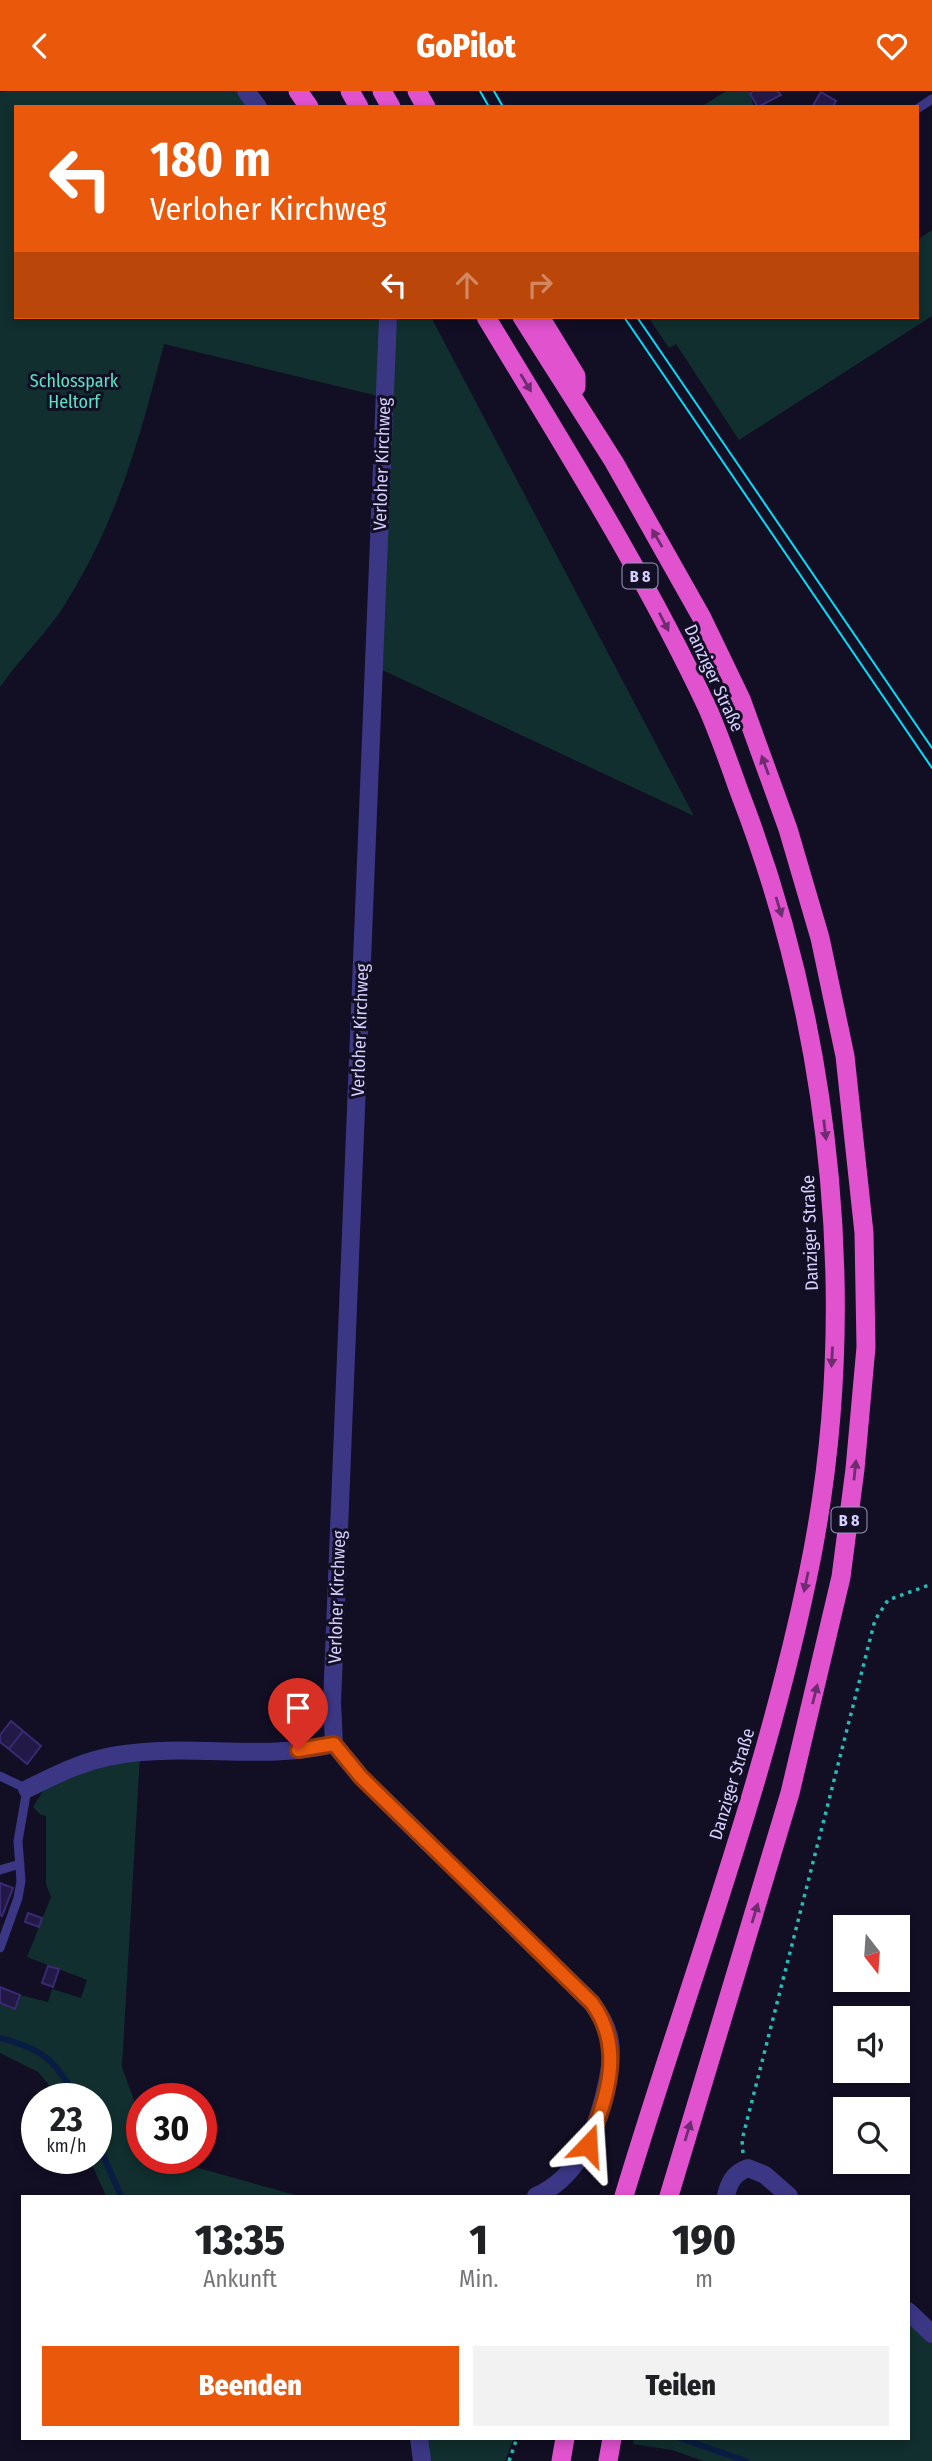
<!DOCTYPE html>
<html lang="de">
<meta charset="utf-8">
<style>
:root{--surface:#fff;--page:#f2f2f2;--text:#202124;--muted:#757577;--accent:#ea580c}
body{margin:0;font-family:"Fira Sans Condensed",sans-serif;background:var(--page);color:var(--text);height:100vh;display:flex;flex-direction:column;font-size:26px;white-space:nowrap}
*{box-sizing:border-box;margin:0}
p{font-size:23px;color:var(--muted)}
.icon{flex:none;width:38px;height:38px;fill:none;stroke:currentColor;stroke-width:2;stroke-linecap:round;stroke-linejoin:round}
.map{position:relative;flex:1;overflow:hidden}
.sheet{position:absolute;left:21px;top:2104px;width:889px;height:245px;display:flex;flex-direction:column;background:var(--surface);border-radius:0px;box-shadow:0 4px 10px #0003}
.sheet>*{flex:none}
.guide{position:absolute;left:14px;top:14px;width:905px;height:214px;border-radius:0px;box-shadow:0 4px 10px #0003;background:#ea580c;color:#fff;overflow:hidden}
.needle{width:46px;rotate:163deg}
.tools{position:absolute;left:833px;top:1824px;display:grid;gap:14px}
.tools a{display:grid;place-items:center;width:77px;height:77px;border-radius:0px;background:var(--surface);box-shadow:0 4px 10px #0003;font-size:35px}
.speed{position:absolute;left:21px;top:1992px;display:flex;gap:14px;font-size:35px;font-weight:700;text-align:center}
.speed>*{display:grid;place-content:center;width:91px;height:91px;border-radius:50%;background:var(--surface);box-shadow:0 4px 10px #0003;line-height:1}
.speed small{font-size:18px;font-weight:400}
.speed .limit{border:10px solid #d22;background:#fff;color:#111}
.pin{position:absolute;display:grid;place-items:center;width:60px;height:60px;color:#fff;margin:-72px -30px;border-radius:50% 50% 50% 0;rotate:-45deg;box-shadow:0 0 7px #0007}
.pin .icon{rotate:45deg}
.me{position:absolute;width:77px;margin:-38px;rotate:20deg;stroke-linejoin:round;filter:drop-shadow(0 0 5px #0008)}
.turn{display:flex;align-items:center;gap:24px;height:147px;padding:0 21px;font-size:32px}
.turn .icon{width:91px;height:91px;stroke-width:2.5}
.turn b{display:block;font-size:49px;line-height:60px}
.lanes{display:flex;align-items:center;height:66px;padding:0 21px;background:#0003;justify-content:center;gap:35px;direction:ltr}
.lanes .off{opacity:.35}
.eta{display:flex;justify-content:space-evenly;align-items:center;height:119px;text-align:center}
.eta b{font-size:42px;font-weight:800;line-height:49px}
.action{display:flex;gap:14px;margin-top:auto;padding:14px 21px}
.action a{flex:1;height:80px;border-radius:0px;background:var(--accent);color:#fff;font-size:28px;font-weight:800;line-height:80px;text-align:center}
.action a+a{background:var(--page);color:var(--text)}
header{display:flex;justify-content:space-between;align-items:center;height:91px;padding:0 21px;background:var(--accent);color:#fff;font-size:32px;font-weight:800}
.map>svg:first-child{display:block}
</style>
<header><svg class="icon" aria-label="back" viewBox="0 0 24 24"><path d="M15 5l-7 7 7 7"/></svg>GoPilot<svg class="icon" aria-label="heart" viewBox="0 0 24 24"><path d="M12 20l-8-8c-3-5 5-10 8-4 3-6 11-1 8 4z"/></svg></header>
<div class="map">
<svg width="932" height="2370" viewBox="0 0 932 2370">
<rect width="100%" height="100%" fill="#120e24"/>
<!-- green -->
<path fill="#102f2e" d="M7 0H242L254 16H16V226H385L382 306 164 253C139 351 116 435 60 521 42 547 18 570 0 596V1Z
M726 0H749L754 16H701Z
M932 139V225L739 349 676 253 669 257 648 226H917V149Z
M390 226H431L694 725 378 577Z
M140 1664 122 1976 142 2031V2067H163L299 2105H106L89 2067H96V2007H60L38 1981 0 1962V1913L15 1918 20 1904 48 1911 52 1898 81 1907 87 1889 27 1866 51 1806 46 1793V1725L41 1724 33 1716 49 1690Z
M908 2224 932 2247V2370H703L672 2359 633 2353 634 2347H908Z
M421 2347H514L505 2370H426Z"/>
<g fill="none" stroke-linecap="round" stroke-linejoin="round">
<!-- stream -->
<path stroke="#081d43" stroke-width="6" d="M0 1947C46 1960 52 1967 77 2007
M96 2048 121 2105
M680 2347 746 2370"/>
</g>
<!-- building -->
<path fill="#231946" stroke="#3a2a73" stroke-width="2" d="M753 0H778L781 4 758 16 750 3Z
M821 1 836 10 833 16H812Z
M11 1630 23 1640 9 1658 0 1651V1644Z
M23 1640 41 1655 27 1673 9 1658Z
M0 1792 13 1797 2 1825 0 1824Z
M28 1822 42 1827 39 1836 25 1831Z
M48 1875 59 1878 53 1896 42 1892Z
M0 1896 20 1904 15 1918 0 1912Z"/>
<g fill="none" stroke-linecap="round" stroke-linejoin="round">
<!-- path -->
<path stroke="#2bb9b3" stroke-width="3.5" stroke-dasharray="3.5 5" stroke-linecap="butt" d="M743 2062 742 2049 875 1529 888 1509 932 1493
M509 2370 517 2347"/>
<!-- service -->
<path stroke="#3b3785" stroke-width="9" d="M917 18 932 8
M0 1685 27 1698 18 1750 21 1790 18 1807 0 1857
M0 1779 20 1773"/>
<!-- minor -->
<path stroke="#3b3785" stroke-width="18" d="M246 0 258 16
M388 226 332 1612 334 1653 361 1686 592 1912C600 1924 608 1936 610 1951 613 1969 608 1987 604 2005 594 2045 577 2087 536 2105
M27 1698C57 1683 85 1669 118 1664 190 1652 263 1670 334 1653
M726 2105C729 2091 734 2082 748 2077L765 2084 789 2105
M908 2220 932 2243
M419 2347 422 2370"/>
<!-- trunk -->
<path stroke="#e152cf" stroke-width="19" d="M298 0 309 16
M350 0 359 16
M382 0 391 16
M417 0 426 16
M486 226C563 354 643 480 707 616 719 643 729 672 739 700 834 945 862 1226 808 1484 764 1696 686 1899 624 2105
M522 226 614 371 702 527 741 608 788 738 820 847 845 965 864 1142 866 1256 855 1378 841 1486 790 1702 669 2105
M540 226 576 285V296
M561 2370 565 2347
M608 2370 612 2347"/>
<!-- tram -->
<path stroke="#00dffc" stroke-width="2" d="M480 0 489 16
M494 0 503 16
M624 226 932 677
M637 226 932 657"/>
</g>
<!-- one-way arrows -->
<defs><path id="oneway-solid" d="M-6-.8H1V-3.2L6.5 0L1 3.2V.8H-6Z" transform="scale(1.75)"/></defs>
<g fill="#6f2d71">
<use href="#oneway-solid" transform="translate(526 292) rotate(59)"/>
<use href="#oneway-solid" transform="translate(657 447) rotate(-120)"/>
<use href="#oneway-solid" transform="translate(664 531) rotate(63)"/>
<use href="#oneway-solid" transform="translate(765 674) rotate(-110)"/>
<use href="#oneway-solid" transform="translate(779 816) rotate(73)"/>
<use href="#oneway-solid" transform="translate(825 1039) rotate(83)"/>
<use href="#oneway-solid" transform="translate(832 1266) rotate(93)"/>
<use href="#oneway-solid" transform="translate(855 1379) rotate(-84)"/>
<use href="#oneway-solid" transform="translate(806 1491) rotate(102)"/>
<use href="#oneway-solid" transform="translate(815 1603) rotate(-76)"/>
<use href="#oneway-solid" transform="translate(755 1822) rotate(-73)"/>
<use href="#oneway-solid" transform="translate(688 2040) rotate(-73)"/>
</g>
<g fill="none" stroke-linecap="round" stroke-linejoin="round">
<defs>
<path id="route" d="M298 1659 334 1653 361 1686 592 1912C625 1957 607 2007 588 2054"/>
</defs>
<!-- route casing -->
<use href="#route" stroke="#983908" stroke-width="18"/>
<!-- route -->
<use href="#route" stroke="#ea580c" stroke-width="12"/>
</g>
<g text-anchor="middle" dominant-baseline="central" stroke-width="6" stroke-linejoin="round" paint-order="stroke">
<!-- shield labels -->
<g fill="#120e24" stroke="#9c96bd" stroke-width="2">
<rect x="622.5" y="472.5" width="35" height="25" rx="5"/>
<rect x="831.5" y="1416.5" width="35" height="25" rx="5"/>
</g>
<g font-size="16" font-weight="bold" fill="#d7d1ff">
<text x="640" y="485">B 8</text>
<text x="849" y="1429">B 8</text>
</g>
<!-- park labels -->
<g font-size="18" fill="#59e3c3" stroke="#120e24">
<text x="74" y="290">Schlosspark<tspan x="74" dy="21">Heltorf</tspan></text>
</g>
<!-- street labels -->
<g font-size="18" fill="#d7d1ff" stroke="#120e24">
<text transform="translate(382 373) rotate(-88)">Verloher Kirchweg</text>
<text transform="translate(714 587) rotate(65)">Danziger Straße</text>
<text transform="translate(360 939) rotate(-88)">Verloher Kirchweg</text>
<text transform="translate(810 1142) rotate(-92)">Danziger Straße</text>
<text transform="translate(337 1506) rotate(-88)">Verloher Kirchweg</text>
<text transform="translate(732 1693) rotate(-73)">Danziger Straße</text>
</g>
</g>
</svg>
<div class="tools">
<a><svg class="needle" viewBox="-14 -14 28 28"><path d="M0-13l5 13h-10z" fill="#e53935"/><path d="M0 13l5-13h-10z" fill="#757577"/></svg></a>
<a><svg class="icon" aria-label="sound" viewBox="0 0 24 24"><path d="M4 9h4l5-4v14l-5-4H4zM17 9q2 3 0 6"/></svg></a>
<a><svg class="icon" aria-label="search" viewBox="0 0 24 24"><circle cx="10" cy="10" r="6"/><path d="M15 15l6 6"/></svg></a>
</div>
<div class="speed"><div>23<small>km/h</small></div><div class="limit">30</div></div>
<div class="pin" style="left:298px;top:1659px;background:#d93025"><svg class="icon" aria-label="arrive" viewBox="0 0 24 24"><path d="M6 21V4h12l-3 4 3 4H6"/></svg></div>
<svg class="me" style="left:588px;top:2054px" viewBox="-20 -20 40 40"><path d="M0-17L14 15 0 8-14 15z" fill="#ea580c" stroke="#fff" stroke-width="4"/></svg>
<div class="guide">
<div class="turn"><svg class="icon" aria-label="left" viewBox="0 0 24 24"><path d="M17 20v-9H6M10 6l-5 5 5 5"/></svg><div><b>180 m</b>Verloher Kirchweg</div></div>
<div class="lanes"><svg class="icon" aria-label="left" viewBox="0 0 24 24"><path d="M17 20v-9H6M10 6l-5 5 5 5"/></svg><svg class="icon off" aria-label="ahead" viewBox="0 0 24 24"><path d="M12 20V5M6 11l6-6 6 6"/></svg><svg class="icon off" aria-label="right" viewBox="0 0 24 24"><path d="M7 20v-9h11M14 6l5 5-5 5"/></svg></div>
</div>
<section class="sheet">
<div class="eta">
<div><b>13:35</b><p>Ankunft</p></div>
<div><b>1</b><p>Min.</p></div>
<div><b>190</b><p>m</p></div>
</div>
<div class="action"><a>Beenden</a><a>Teilen</a></div>
</section>
</div>
